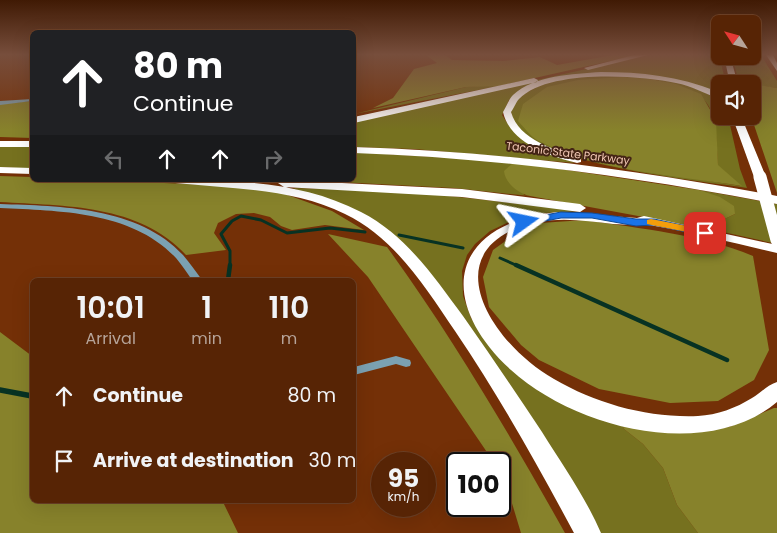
<!DOCTYPE html>
<style>
:root{--surface:#572405;--page:#603013;--text:#f1f3f6;--muted:#b6a49a;--line:#6d4127}
body{margin:0;font-family:Poppins,sans-serif;background:var(--page);color:var(--text);height:100vh;display:flex;flex-direction:column;font-size:19px;white-space:nowrap}
*{box-sizing:border-box;margin:0}
p{font-size:16px;color:var(--muted)}
.icon{flex:none;width:28px;height:28px;fill:none;stroke:currentColor;stroke-width:2;stroke-linecap:round;stroke-linejoin:round}
.map{position:relative;flex:1;overflow:hidden}
.details{position:absolute;left:30px;top:278px;width:326px;height:225px;display:flex;flex-direction:column;background:var(--surface);border-radius:8px;box-shadow:0 5px 20px #0002,0 0 0 1px var(--line)}
.details>*{flex:none}
.hud{position:absolute;left:30px;top:30px;width:326px;height:152px;border-radius:8px;box-shadow:0 5px 20px #0002,0 0 0 1px var(--line);background:#202124;color:#fff;overflow:hidden}
.needle{width:32px;rotate:306deg}
.buttons{position:absolute;left:711px;top:15px;display:grid;gap:10px}
.buttons a{display:grid;place-items:center;width:50px;height:50px;border-radius:8px;background:var(--surface);box-shadow:0 5px 20px #0002,0 0 0 1px var(--line);font-size:25px}
.speed{position:absolute;left:371px;top:452px;display:flex;gap:10px;font-size:25px;font-weight:700;text-align:center}
.speed>*{display:grid;place-content:center;width:65px;height:65px;border-radius:50%;background:var(--surface);box-shadow:0 5px 20px #0002,0 0 0 1px var(--line);line-height:1}
.speed small{font-size:12px;font-weight:400}
.speed .limit{border:2px solid #111;border-radius:8px;background:#fff;color:#111}
.pin{position:absolute;display:grid;place-items:center;width:42px;height:42px;color:#fff;margin:-21px;border-radius:10px;box-shadow:0 2px 8px #0006}
.me{position:absolute;width:55px;margin:-28px;rotate:78deg;stroke-linejoin:round;filter:drop-shadow(0 0 4px #0008)}
.turn{display:flex;align-items:center;gap:18px;height:105px;padding:0 20px;font-size:22px}
.turn .icon{width:65px;height:65px;stroke-width:2.5}
.turn b{display:block;font-size:35px;line-height:42px}
.lanes{display:flex;align-items:center;height:48px;padding:0 20px;background:#0003;justify-content:center;gap:25px;direction:ltr}
.lanes .off{opacity:.35}
.eta{display:flex;justify-content:space-evenly;align-items:center;height:85px;text-align:center}
.eta b{font-size:30px;font-weight:600;line-height:35px}
ul{padding:0;list-style:none}
li{display:flex;align-items:center;gap:15px;height:65px;padding:0 20px}
li div{flex:1}
li b{display:block;font-size:19px}
li em{font-style:normal}
.map>svg:first-child{display:block}
</style>
<div class="map">
<svg width="777" height="533" viewBox="0 0 777 533">
<rect width="100%" height="100%" fill="#743007"/>
<!-- green -->
<path fill="#76711f" fill-rule="evenodd" d="M649 55H719L726 84H720V95L666 78 577 75 522 90 509 100 502 115C520 145 544 150 575 163L414 149 354 147V121Z
M761 55 777 81V88L739 83 732 56Z
M622 75C656 79 692 80 720 102V116H728L740 169 747 188C705 181 521 164 512 117 510 110 511 105 517 100 545 75 586 77 622 75ZM650 79C715 93 715 102 718 166L741 186 617 166 572 154Z
M489 85 499 86 354 114 466 87Z
M0 146 32 147V169L0 167Z
M354 152 514 162 524 195 530 196 454 188 300 180H354Z
M293 188 405 191 583 211 545 213 515 219 490 231 475 244 467 255 462 271 463 296 471 318 487 341 621 422 624 429 643 444 663 468 677 505 698 533H596L389 230Z
M699 190 777 204V244L714 230V224L735 214Z"/>
<!-- forest -->
<path fill="#87822b" d="M426 55H445L452 60 504 61 540 57 557 65 613 55H637L499 86 466 87 373 108 393 98 414 69 437 63Z
M623 77 650 79 676 84 701 94 716 120 718 165 742 186C675 175 599 172 537 140 530 136 524 127 518 121L523 104 547 87 578 80Z
M752 84 777 88V193L751 116Z
M32 101V138L0 137V104Z
M514 162 699 190 720 197 734 206 735 214 714 224V230L530 196C518 193 505 183 504 171Z
M0 176 32 177V180H96L232 186 282 193 332 211 364 230 325 225 292 230 281 226 270 217 254 213 236 214 218 223 214 233 226 250 186 255C139 204 65 206 0 202Z
M585 220C641 229 701 234 753 256L769 350 754 380 718 401 670 403 599 389 539 360 521 345 489 307 483 277 493 250 518 232 540 223Z
M328 234 387 247C453 338 510 435 565 533H521L504 477 500 471V464H495L368 277Z
M0 332 32 356V500H222L238 533H0Z
M774 408H777V533H698L677 505 663 468 643 444 624 429 621 422 675 430 729 427Z"/>
<g fill="none" stroke-linecap="round" stroke-linejoin="round">
<!-- stream-far2 -->
<path stroke="#073223" stroke-width="3" d="M399 235 463 248
M500 258 518 266
M230 266V251L221 234 232 221 241 216 261 220 287 233 330 228 365 232"/>
<!-- stream-far1 -->
<path stroke="#073223" stroke-width="4.5" d="M516 265 727 360
M228 280 230 265"/>
<!-- stream -->
<path stroke="#073223" stroke-width="5.5" d="M0 390 32 396"/>
<!-- minor -->
<path fill="#7ba1b2" fill-rule="evenodd" d="M32 99V101L0 105V101Z
M0 204C60 206 139 207 183 255 190 263 196 272 202 280H192C187 273 182 265 176 258 132 211 60 211 0 208Z
M396 356 410 360 411 363 410 366 406 367 396 364 354 375V367Z"/>
<!-- highway -->
<path fill="#fff" fill-rule="evenodd" d="M634 55H648L588 70 584 68Z
M766 55H773L777 63V71Z
M724 56H730L738 84H730Z
M601 72C641 72 679 76 716 91L720 93V99C705 94 692 86 676 83 639 75 548 69 519 99 516 102 514 108 511 112 519 140 555 150 581 158V162L577 163C549 156 510 143 503 112 506 107 509 99 513 95 535 75 573 74 601 72Z
M534 78 538 80 537 82 354 123V117Z
M732 116H741L766 177 764 179H756L754 177Z
M0 141H32V147H0Z
M354 147C497 151 637 170 777 196V204C637 177 497 158 354 153Z
M0 167 32 168V174L0 173Z
M169 180C234 180 302 181 361 212 406 235 434 277 463 316 490 354 516 393 542 432 562 464 586 498 601 533H574C537 464 499 396 455 331 425 287 395 238 345 214 292 188 233 189 175 183Z
M282 180 462 189 580 204 586 208 580 212 462 197 284 187 278 183Z
M557 212 637 218 644 216 777 245V253C737 244 696 233 655 226 641 224 627 225 613 224 589 221 563 217 538 222 429 246 490 343 554 379 597 404 648 418 698 416 717 415 736 408 752 398 761 393 767 385 777 382V402C705 462 575 428 511 370 436 301 449 224 557 212Z"/>
<!-- highway-bridge -->
<path stroke="#fff" stroke-width="13" d="M760 177 777 240"/>
</g>
<!-- sky -->
<linearGradient id="sky" x2="0" y2="1"><stop stop-color="#401a04"/><stop offset="0.42" stop-color="#774e3c"/><stop offset="1" stop-color="#774e3c" stop-opacity="0"/></linearGradient>
<rect width="777" height="130" fill="url(#sky)"/>
<!-- route -->
<path fill="#1a73e8" stroke="#114b97" d="M561 212 592 213 636 219H654L709 231 710 233 705 236 654 225 636 226 592 218H561L524 225 519 222 524 219Z"/>
<!-- slow -->
<path fill="#f59e0b" d="M651 219 687 226 692 229 687 232 647 224V220Z"/>
<g text-anchor="middle" dominant-baseline="central" stroke-width="4" stroke-linejoin="round" paint-order="stroke">
<!-- far-street labels -->
<g font-size="11" fill="#f1c7b4" stroke="#442415">
<text transform="translate(568 153) rotate(7)">Taconic State Parkway</text>
</g>
</g>
</svg>
<div class="buttons">
<a><svg class="needle" viewBox="-14 -14 28 28"><path d="M0-13l5 13h-10z" fill="#e53935"/><path d="M0 13l5-13h-10z" fill="#b6a49a"/></svg></a>
<a><svg class="icon" aria-label="sound" viewBox="0 0 24 24"><path d="M4 9h4l5-4v14l-5-4H4zM17 9q2 3 0 6"/></svg></a>
</div>
<div class="speed"><div>95<small>km/h</small></div><div class="limit">100</div></div>
<div class="pin" style="left:705px;top:233px;background:#d93025"><svg class="icon" aria-label="arrive" viewBox="0 0 24 24"><path d="M6 21V4h12l-3 4 3 4H6"/></svg></div>
<svg class="me" style="left:524px;top:222px" viewBox="-20 -20 40 40"><path d="M0-17L14 15 0 8-14 15z" fill="#1a73e8" stroke="#fff" stroke-width="4"/></svg>
<div class="hud">
<div class="turn"><svg class="icon" aria-label="ahead" viewBox="0 0 24 24"><path d="M12 20V5M6 11l6-6 6 6"/></svg><div><b>80 m</b>Continue</div></div>
<div class="lanes"><svg class="icon off" aria-label="left" viewBox="0 0 24 24"><path d="M17 20v-9H6M10 6l-5 5 5 5"/></svg><svg class="icon" aria-label="ahead" viewBox="0 0 24 24"><path d="M12 20V5M6 11l6-6 6 6"/></svg><svg class="icon" aria-label="ahead" viewBox="0 0 24 24"><path d="M12 20V5M6 11l6-6 6 6"/></svg><svg class="icon off" aria-label="right" viewBox="0 0 24 24"><path d="M7 20v-9h11M14 6l5 5-5 5"/></svg></div>
</div>
<section class="details">
<div class="eta">
<div><b>10:01</b><p>Arrival</p></div>
<div><b>1</b><p>min</p></div>
<div><b>110</b><p>m</p></div>
</div>
<ul>
<li><svg class="icon" aria-label="ahead" viewBox="0 0 24 24"><path d="M12 20V5M6 11l6-6 6 6"/></svg><div><b>Continue</b></div><em>80 m</em></li>
<li><svg class="icon" aria-label="arrive" viewBox="0 0 24 24"><path d="M6 21V4h12l-3 4 3 4H6"/></svg><div><b>Arrive at destination</b></div><em>30 m</em></li>
</ul>
</section>
</div>
